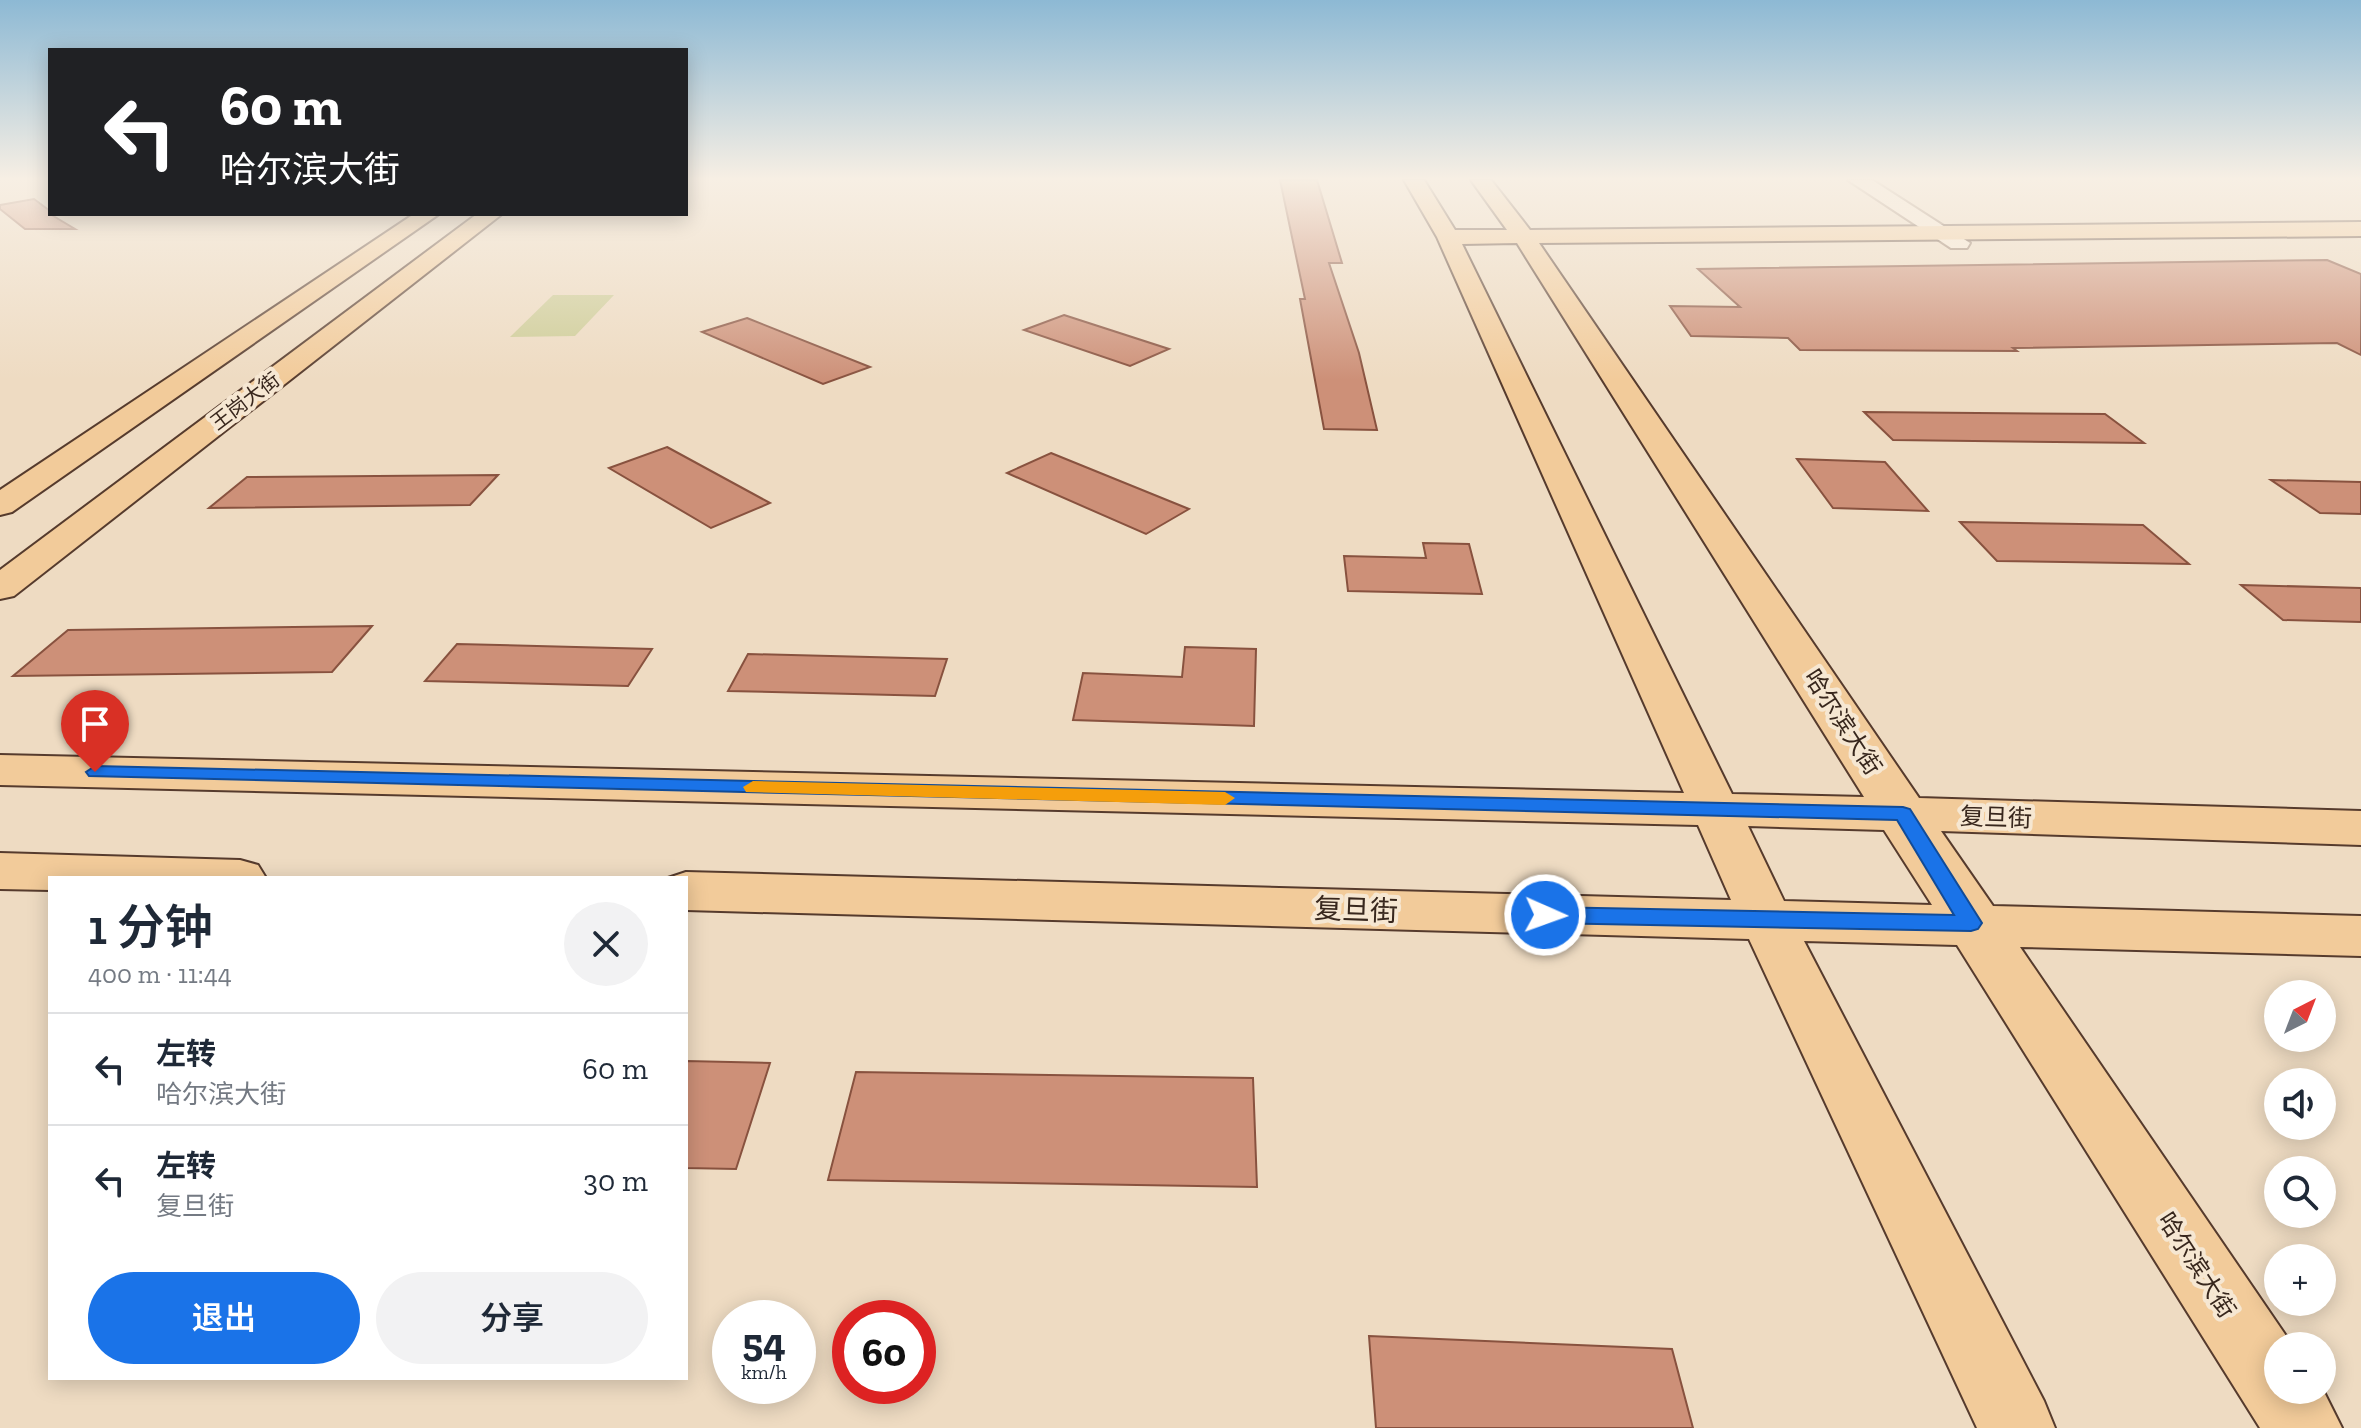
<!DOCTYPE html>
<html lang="zh">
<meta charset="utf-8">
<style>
:root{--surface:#fff;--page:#f2f2f3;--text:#1f2937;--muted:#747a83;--line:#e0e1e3;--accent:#1a73e8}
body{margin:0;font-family:"Zilla Slab","Noto Sans SC",serif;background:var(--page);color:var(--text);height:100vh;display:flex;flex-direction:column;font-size:30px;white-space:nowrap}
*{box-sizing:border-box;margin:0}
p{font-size:26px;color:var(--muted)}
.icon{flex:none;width:44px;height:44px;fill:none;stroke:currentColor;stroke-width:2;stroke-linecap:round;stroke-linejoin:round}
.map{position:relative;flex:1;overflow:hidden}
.details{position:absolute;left:48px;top:876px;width:640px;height:504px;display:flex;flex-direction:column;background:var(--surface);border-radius:0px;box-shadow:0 4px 20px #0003}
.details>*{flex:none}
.guide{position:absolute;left:48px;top:48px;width:640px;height:168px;border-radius:0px;box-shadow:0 4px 20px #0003;background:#202124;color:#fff;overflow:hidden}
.needle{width:52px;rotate:42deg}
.fabs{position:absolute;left:2264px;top:980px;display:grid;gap:16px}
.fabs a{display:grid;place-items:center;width:72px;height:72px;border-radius:50%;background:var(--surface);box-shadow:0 4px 20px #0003;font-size:40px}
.speed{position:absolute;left:712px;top:1300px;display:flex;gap:16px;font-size:40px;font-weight:700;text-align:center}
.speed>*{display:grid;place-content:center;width:104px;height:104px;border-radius:50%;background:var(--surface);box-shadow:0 4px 20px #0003;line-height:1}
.speed small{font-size:20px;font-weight:400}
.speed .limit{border:12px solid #d22;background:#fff;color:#111}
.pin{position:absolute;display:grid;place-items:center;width:68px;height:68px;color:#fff;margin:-82px -34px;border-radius:50% 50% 50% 0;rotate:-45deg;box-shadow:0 0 8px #0007}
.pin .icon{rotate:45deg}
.me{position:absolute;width:88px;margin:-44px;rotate:92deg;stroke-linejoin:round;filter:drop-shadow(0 0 6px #0008)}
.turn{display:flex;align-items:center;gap:28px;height:168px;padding:0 40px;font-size:36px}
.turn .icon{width:104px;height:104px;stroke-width:2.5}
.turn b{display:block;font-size:56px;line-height:68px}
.round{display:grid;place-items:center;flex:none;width:84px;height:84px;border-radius:42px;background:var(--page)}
.overview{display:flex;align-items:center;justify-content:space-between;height:136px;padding:0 40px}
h1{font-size:48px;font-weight:600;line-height:60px}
.primary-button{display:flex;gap:16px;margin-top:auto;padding:16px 40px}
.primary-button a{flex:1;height:92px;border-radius:48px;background:var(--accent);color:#fff;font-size:32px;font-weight:600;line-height:92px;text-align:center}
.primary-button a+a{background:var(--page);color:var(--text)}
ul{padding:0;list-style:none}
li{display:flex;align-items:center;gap:24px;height:112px;padding:0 40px;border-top:2px solid var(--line)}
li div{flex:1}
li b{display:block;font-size:30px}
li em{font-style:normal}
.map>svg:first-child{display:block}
</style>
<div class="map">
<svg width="2361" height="1428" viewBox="0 0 2361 1428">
<rect width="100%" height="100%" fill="#eedbc2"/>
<!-- green -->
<path fill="#cdcc96" d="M553 295H614L575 336 510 337Z"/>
<!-- building -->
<path fill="#cd9078" stroke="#88523f" stroke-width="2" d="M1280 180H1317L1342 263H1329L1359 353 1377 430 1324 429 1300 299H1305Z
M34 199 50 211V214L75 229H25L0 209V205Z
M2327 260 2361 274V355L2337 343 2013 348 2017 351 1800 350 1788 338 1691 336 1670 306 1740 307 1698 269Z
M1064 315 1169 349 1130 366 1024 330Z
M747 318 870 367 823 384 702 332Z
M1864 412 2105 414 2144 443 1893 440Z
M667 447 770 503 711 528 609 468Z
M1051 453 1189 509 1146 534 1007 473Z
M1797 459 1885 462 1928 511 1833 508Z
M498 475 470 505 209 508 247 477Z
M2271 480 2361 482V514L2320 513Z
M1960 522 2143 525 2189 564 1997 561Z
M1423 543 1469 544 1482 594 1348 591 1344 556 1426 558Z
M2241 585 2361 588V622L2283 620Z
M372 626 332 672 13 676 68 630Z
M457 644 652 649 628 686 425 681Z
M1185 647 1256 649 1254 726 1073 720 1083 673 1182 677Z
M748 654 947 659 935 696 728 691Z
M686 1061 770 1063 736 1169 686 1168Z
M856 1072 1253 1078 1257 1187 828 1180Z
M1369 1336 1672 1349 1693 1428H1376Z"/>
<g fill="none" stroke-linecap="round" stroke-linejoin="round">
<defs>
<path id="minor" d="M1848 180H1872L1970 243 1967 248H1951Z"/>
<path id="major" d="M1404 180H1424L1455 230H1507L1471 180H1491L1530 230 2361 222V236L1539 243 1919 798 2361 811V845L1941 831 1993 906 2361 916V956L2020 947 2293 1346H2278V1390L2322 1388 2342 1428H2260L1957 945 1804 941 2044 1401 2055 1428H1977L1749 939 686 910V878H668L686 872 1731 900 1698 825 0 785V755L1684 793 1437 237ZM1517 243 1864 797 1732 794 1462 244ZM1748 826 1884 830 1932 905 1784 901Z
M414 214H439L12 512 0 515V490Z
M477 214H502L14 596 0 599V570Z
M0 853 240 860 258 865 266 878H50V890L0 889Z"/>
</defs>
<!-- minor casing -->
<use href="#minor" stroke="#886c59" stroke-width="4"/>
<!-- major casing -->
<use href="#major" stroke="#563b2d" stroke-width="4"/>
<!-- minor -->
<use href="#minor" fill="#f9ead6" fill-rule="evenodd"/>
<!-- major -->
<use href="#major" fill="#f2cb9a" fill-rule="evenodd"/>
</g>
<!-- sky -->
<linearGradient id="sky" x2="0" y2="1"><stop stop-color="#8db9d4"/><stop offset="0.47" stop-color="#f7efe4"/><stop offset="1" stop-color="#f7efe4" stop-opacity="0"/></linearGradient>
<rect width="2361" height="380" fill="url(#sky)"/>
<!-- route -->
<path fill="#1a73e8" stroke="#114b97" stroke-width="2" d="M95 766 1903 807 1910 809 1982 923 1978 929 1971 931 1545 923 1537 921 1534 915 1537 910 1545 907 1954 915 1897 820 89 776 86 772Z"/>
<!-- slow -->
<path fill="#f59e0b" d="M753 781 1225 792 1235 798 1225 805 746 792 743 787Z"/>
<g text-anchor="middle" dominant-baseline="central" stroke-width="8" stroke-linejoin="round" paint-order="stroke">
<!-- far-street labels -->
<g font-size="20" fill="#38271d" stroke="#f6e7d2">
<text transform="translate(245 401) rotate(-37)">王岗大街</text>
</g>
<!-- street labels -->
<g font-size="24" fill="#38271d" stroke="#f6e7d2">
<text transform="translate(1843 722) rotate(57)">哈尔滨大街</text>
<text transform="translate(1996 817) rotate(2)">复旦街</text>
<text transform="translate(2197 1265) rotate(57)">哈尔滨大街</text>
</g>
<!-- near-street labels -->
<g font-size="28" fill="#38271d" stroke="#f6e7d2">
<text transform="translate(1356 910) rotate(2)">复旦街</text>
</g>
</g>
</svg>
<div class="fabs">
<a><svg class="needle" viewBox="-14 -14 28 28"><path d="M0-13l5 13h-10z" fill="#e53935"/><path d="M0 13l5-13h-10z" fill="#747a83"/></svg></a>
<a><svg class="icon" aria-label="sound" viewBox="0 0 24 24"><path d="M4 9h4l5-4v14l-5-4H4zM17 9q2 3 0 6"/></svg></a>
<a><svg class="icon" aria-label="search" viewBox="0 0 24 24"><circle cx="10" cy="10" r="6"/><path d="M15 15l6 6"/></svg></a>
<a>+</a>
<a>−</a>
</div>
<div class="speed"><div>54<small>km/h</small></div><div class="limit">60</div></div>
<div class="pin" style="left:95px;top:772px;background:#d93025"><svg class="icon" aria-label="arrive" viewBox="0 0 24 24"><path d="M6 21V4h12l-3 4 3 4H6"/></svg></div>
<svg class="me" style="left:1545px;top:915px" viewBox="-20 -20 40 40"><circle r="17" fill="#1a73e8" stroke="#fff" stroke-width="3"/><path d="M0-11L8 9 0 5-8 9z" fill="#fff"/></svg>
<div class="guide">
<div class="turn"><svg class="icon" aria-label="left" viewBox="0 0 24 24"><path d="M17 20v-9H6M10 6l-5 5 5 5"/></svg><div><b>60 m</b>哈尔滨大街</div></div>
</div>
<section class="details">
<div class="overview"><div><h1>1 分钟</h1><p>400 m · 11:44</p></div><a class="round"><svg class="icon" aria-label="close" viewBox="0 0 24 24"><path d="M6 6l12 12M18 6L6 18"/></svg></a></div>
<ul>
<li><svg class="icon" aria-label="left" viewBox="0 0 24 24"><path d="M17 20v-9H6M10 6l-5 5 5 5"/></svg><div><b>左转</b><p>哈尔滨大街</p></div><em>60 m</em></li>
<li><svg class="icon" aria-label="left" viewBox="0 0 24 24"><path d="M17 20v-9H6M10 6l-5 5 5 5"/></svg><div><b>左转</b><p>复旦街</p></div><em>30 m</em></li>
</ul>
<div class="primary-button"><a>退出</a><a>分享</a></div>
</section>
</div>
